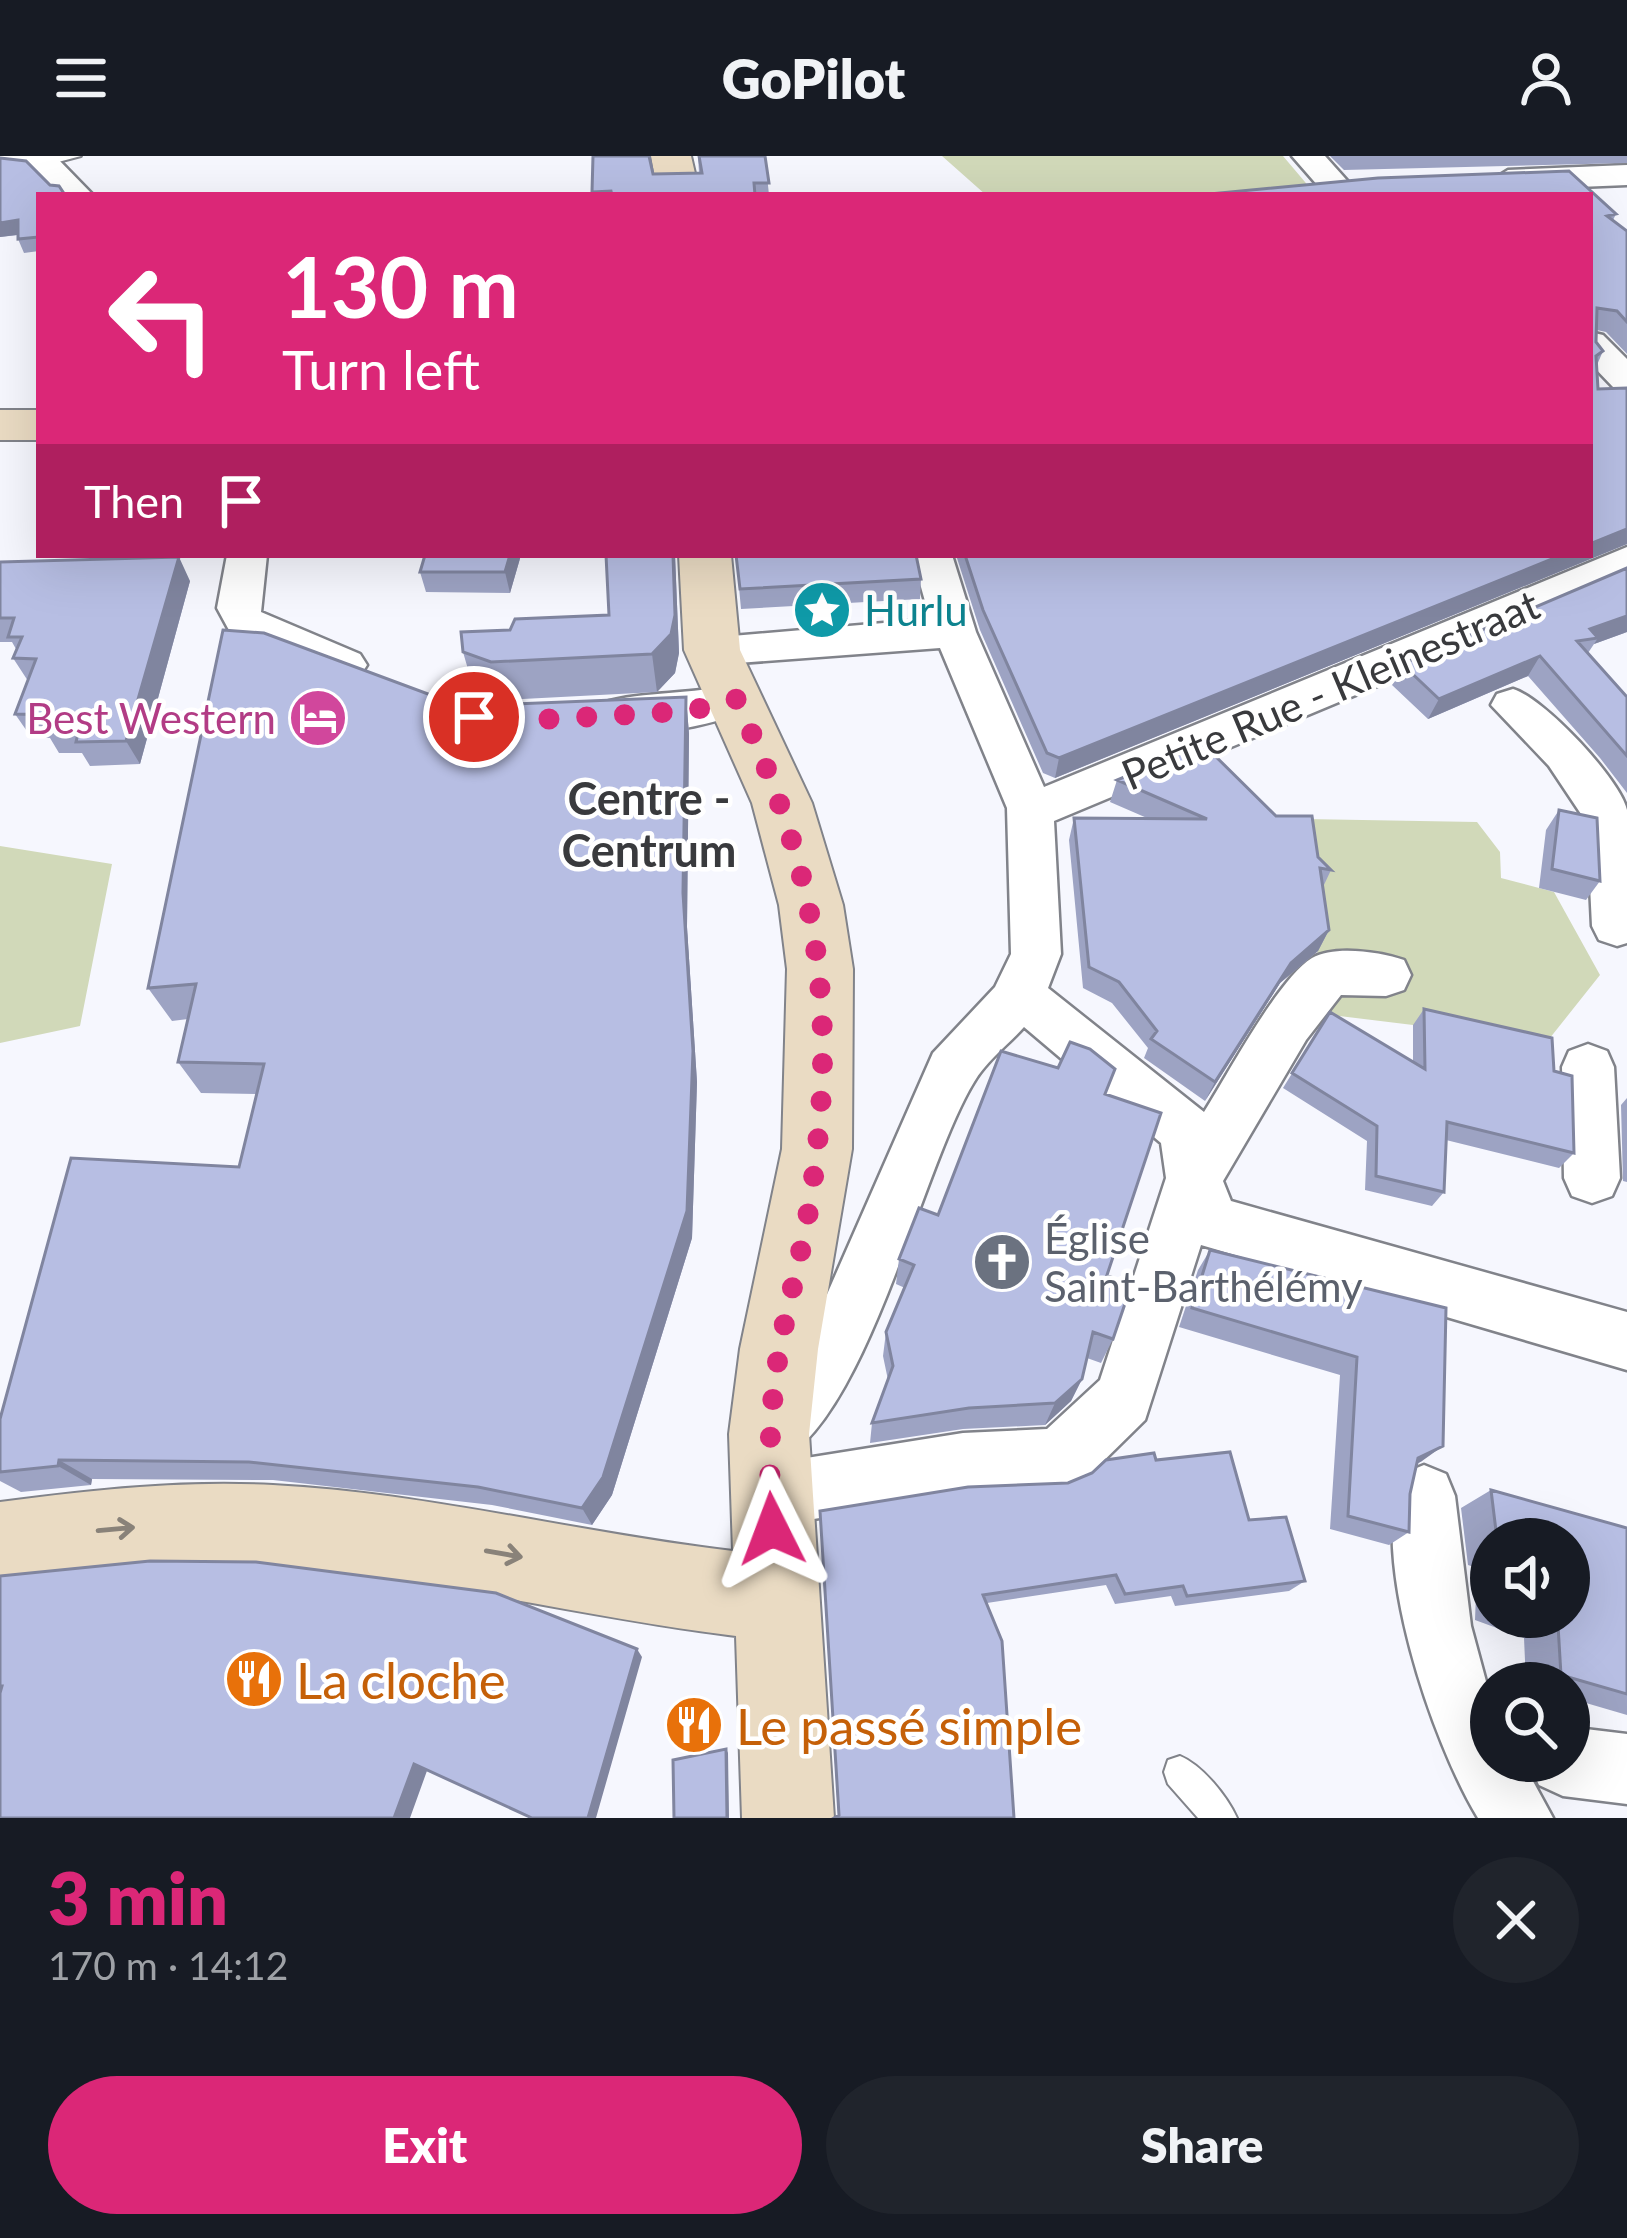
<!DOCTYPE html>
<meta charset="utf-8">
<style>
:root{--surface:#171b24;--page:#20242c;--text:#f1f3f6;--muted:#9ea1a6;--accent:#db2777}
body{margin:0;font-family:Lato,sans-serif;background:var(--page);color:var(--text);height:100vh;display:flex;flex-direction:column;font-size:45px;white-space:nowrap}
*{box-sizing:border-box;margin:0}
p{font-size:39px;color:var(--muted)}
.icon{flex:none;width:66px;height:66px;fill:none;stroke:currentColor;stroke-width:2;stroke-linecap:round;stroke-linejoin:round}
.map{position:relative;height:1662px;overflow:hidden}
.side{display:flex;flex-direction:column;background:var(--surface);flex:1}
.side>*{flex:none}
.top-card{position:absolute;left:36px;top:36px;width:1557px;height:366px;border-radius:0px;box-shadow:0 12px 48px #0002;background:#db2777;color:#fff;overflow:hidden}
.buttons{position:absolute;left:1470px;top:1362px;display:grid;gap:24px}
.buttons a{display:grid;place-items:center;width:120px;height:120px;border-radius:50%;background:var(--surface);box-shadow:0 12px 48px #0002;font-size:60px}
.pin{position:absolute;display:grid;place-items:center;width:102px;height:102px;color:#fff;margin:-51px;border:6px solid #fff;border-radius:50%;box-shadow:0 3px 12px #0007}
.me{position:absolute;width:132px;margin:-66px;rotate:357deg;stroke-linejoin:round;filter:drop-shadow(0 0 9px #0008)}
.turn{display:flex;align-items:center;gap:42px;height:252px;padding:0 48px;font-size:54px}
.turn .icon{width:156px;height:156px;stroke-width:2.5}
.turn b{display:block;font-size:84px;line-height:102px}
.then{display:flex;align-items:center;height:114px;padding:0 48px;background:#0003;gap:24px;font-size:45px}
.round{display:grid;place-items:center;flex:none;width:126px;height:126px;border-radius:63px;background:var(--page)}
.overview{display:flex;align-items:center;justify-content:space-between;height:204px;padding:0 48px}
h1{font-size:72px;font-weight:800;line-height:90px;color:var(--accent)}
.primary-button{display:flex;gap:24px;margin-top:auto;padding:24px 48px}
.primary-button a{flex:1;height:138px;border-radius:72px;background:var(--accent);color:#fff;font-size:48px;font-weight:800;line-height:138px;text-align:center}
.primary-button a+a{background:var(--page);color:var(--text)}
header{display:flex;justify-content:space-between;align-items:center;height:156px;padding:0 48px;background:var(--surface);font-size:54px;font-weight:800}
.map>svg:first-child{display:block}
</style>
<header><svg class="icon" aria-label="menu" viewBox="0 0 24 24"><path d="M4 6h16M4 12h16M4 18h16"/></svg>GoPilot<svg class="icon" aria-label="person" viewBox="0 0 24 24"><circle cx="12" cy="8" r="4"/><path d="M4 21q1-7 8-7t8 7"/></svg></header>
<div class="map">
<svg width="1627" height="1662" viewBox="0 0 1627 1662">
<rect width="100%" height="100%" fill="#f6f7fe"/>
<!-- green -->
<path fill="#d1d9b9" d="M942 0H1283L1316 39H986Z
M1305 663 1477 666 1500 696 1501 722 1554 736 1600 819 1538 897 1413 869 1323 858Z
M0 690 112 708 80 870 0 887Z"/>
<g fill="none" stroke-linecap="round" stroke-linejoin="round">
<defs>
<path id="lane" d="M51 0H81L43 10 36 6Z
M1180 1600C1202 1609 1227 1640 1237 1662H1198L1168 1628 1164 1616 1168 1604Z"/>
<path id="street" d="M0 0H55L93 39H59L34 14 0 10Z
M1292 0H1325L1360 39H1326Z
M1627 9V29L1508 34 1492 24 1508 14Z
M1590 176 1603 179 1627 203V235L1614 232 1590 207Z
M1627 391V422L1602 436 1054 665 1061 798 1048 832 1204 956C1227 920 1278 823 1312 802 1334 789 1381 796 1404 804L1411 819 1404 834 1386 840 1341 839 1306 884 1223 1025 1231 1045 1627 1156V1214L1201 1089 1145 1264 1082 1326 1060 1335 963 1339 770 1370 748 1361 739 1339 748 1317 769 1308 748 1300 739 1278 748 1256 807 1184 933 897 995 831 1011 798 1007 652 940 492 712 509 697 505 690 494 697 483 930 463 912 399H952L976 476 1044 631ZM1024 871 1161 987 1166 1022 1100 1224 1047 1273 963 1277 775 1307C866 1269 921 1012 974 926 986 905 1008 889 1024 871Z
M227 399H267L261 456 360 498 367 509 360 520 345 525 330 520 230 476 217 452Z
M736 527 752 532 758 543 752 554C707 569 649 585 602 571L596 559 602 547C646 534 692 540 736 527Z
M1513 533C1544 542 1620 623 1627 654 1627 687 1627 751 1627 787L1617 790 1599 784 1592 770 1587 667 1549 610 1491 549 1497 538Z
M1588 888 1607 895 1614 911 1620 1022 1612 1040 1592 1047 1572 1040 1564 1022 1562 911 1569 895Z
M1424 1309 1446 1318 1455 1340 1471 1470 1491 1544V1605H1522L1553 1662H1478C1433 1588 1368 1400 1402 1318Z
M1569 1571 1627 1578V1648L1563 1640 1539 1629 1528 1605H1569Z"/>
<path id="secondary" d="M651 0H691L700 39H658Z
M0 254H39V284H0Z
M679 399H731L740 494 812 647 843 749 853 813 852 993 818 1193 809 1278 834 1662H742L736 1480C581 1461 430 1421 274 1412 183 1406 90 1417 0 1428V1346C90 1334 182 1324 273 1329 428 1337 579 1377 733 1395L729 1278 740 1193 782 993 787 813 779 749 752 647 684 494Z"/>
</defs>
<!-- lane casing -->
<use href="#lane" stroke="#81838a" stroke-width="4"/>
<!-- street casing -->
<use href="#street" stroke="#81838a" stroke-width="5"/>
<!-- secondary casing -->
<use href="#secondary" stroke="#81838a" stroke-width="4"/>
<!-- lane -->
<use href="#lane" fill="#fff" fill-rule="evenodd"/>
<!-- street -->
<use href="#street" fill="#fff" fill-rule="evenodd"/>
<!-- secondary -->
<use href="#secondary" fill="#eadbc3" fill-rule="evenodd"/>
</g>
<!-- wall -->
<path fill="#9da3c3" fill-rule="evenodd" d="M593 0 653 18 699 17 698 0H765L769 39H592Z
M1330 0H1627V7L1344 14Z
M0 2 26 5 50 29 59 30 65 39H39V95L24 97 18 83V79L0 81Z
M1569 15 1616 58 1613 64 1627 75V198L1606 176 1597 174 1596 186 1603 195 1597 209 1598 233 1627 232V388L1055 622 1043 617 980 474 956 399H1590V39H1199L1378 22Z
M425 399H521L510 437 426 436 420 416Z
M606 399H675L679 497 675 517 657 536 501 544 474 534 463 496 510 474 609 459Z
M736 399 921 423 920 443 741 453Z
M0 406 190 425 140 608 90 610 82 597H59L50 582 31 581 15 558 28 525 13 502 16 493 12 486H0Z
M1627 476 1594 488 1588 497 1627 541V637L1600 602 1528 520 1428 563 1392 529 1402 508Z
M686 541 689 578 687 771 697 926 692 1082 612 1339 592 1369 492 1349 273 1324 92 1323 91 1329 21 1336 0 1325V1263L239 1011 257 938 201 937 178 906 188 863 172 865 148 832 471 554 487 549Z
M1117 624 1318 701 1331 714 1323 731 1329 774 1318 795 1280 827 1205 945 1144 902 1148 892 1112 847 1083 832 1069 684 1074 662H1147L1110 646Z
M1559 654 1600 725 1586 744 1539 732 1546 674Z
M1424 853 1554 915 1574 997 1559 1012 1446 984 1444 1036 1432 1050 1365 1034 1367 985 1283 932 1330 856 1413 906V869Z
M1106 938 1107 1119 1113 1183 1101 1207 1087 1202 1082 1223 1071 1245 1045 1269 963 1273 870 1287 872 1267 888 1224 883 1200 886 1176 905 1132 896 1128 899 1103Z
M1627 942V1026L1623 1025 1621 949Z
M1210 1094 1446 1152 1422 1305 1417 1308 1410 1338 1409 1376 1389 1389 1330 1373 1340 1219 1179 1171 1198 1114Z
M1156 1304 1249 1364 1305 1425 1289 1435 1175 1450 1171 1440 1115 1448 1106 1429 987 1447 838 1659 820 1355 1068 1327Z
M1491 1334 1627 1372V1559L1569 1542V1527H1526L1524 1482 1475 1464 1477 1412 1468 1409 1461 1352ZM1491 1383H1569V1461H1491Z"/>
<!-- shaded-wall -->
<path fill="#80859f" d="M18 64 24 78 0 81V67Z
M1627 373V388L1055 622 1059 602 1562 399H1590V388Z
M510 399H521L510 437 505 416Z
M673 399H675L679 497 675 517 657 536 652 498Z
M179 401 190 425 140 608 126 585Z
M1627 460V476L1594 488 1598 482 1590 473Z
M1540 500 1528 520 1428 563 1439 543Z
M686 541 689 578 687 771 697 926 692 1082 612 1339 592 1369 582 1352 683 737Z
M1329 774 1318 795 1280 827 1205 945 1215 926 1291 807Z
M1082 1223 1071 1245 1045 1269 1055 1247Z
M1443 1290 1422 1305 1398 1317 1418 1302Z
M59 1304 92 1323 91 1329 58 1310Z
M637 1493 642 1501 596 1662H588Z
M726 1593 728 1597 729 1662H727Z
M414 1608 428 1612 410 1662H394Z"/>
<!-- building -->
<path fill="#b7bee3" stroke="#80859f" stroke-width="3" d="M593 0H649L653 18 702 17 699 0H765L769 27H754L755 39H612L611 35 592 36Z
M0 2 26 5 50 29 59 30 65 39H39V84L38 81 18 83V64L0 67Z
M1569 15 1616 58 1607 60 1627 75V166L1617 155 1597 152 1596 186 1603 195 1596 200 1598 233 1627 232V373L1590 388V39H1199L1378 22Z
M425 399H510L505 416H420Z
M606 399H673L675 459 671 478 652 498 491 506 463 496 461 476 510 474 515 463 609 459Z
M736 399H916L921 423 740 433Z
M965 399H1562L1059 602 1047 597 983 454Z
M179 401 126 585 76 586 79 573 44 574 52 559 15 558 36 503 13 502 22 481H8L14 462H0V406Z
M1627 412V460L1590 473 1598 482 1577 485 1627 541V600L1540 500 1439 543 1402 508Z
M223 474 264 477 471 554 470 543 487 549 686 541 683 737 693 895 687 1055 603 1321 582 1352 478 1331 249 1306 59 1304 58 1310 0 1316V1263L71 1002 239 1011 264 908 178 906 196 828 148 832Z
M1203 588 1276 660H1312L1318 701 1331 714 1320 712 1329 774 1291 807 1215 926 1151 883 1157 875 1119 826 1089 811 1074 662 1207 663 1117 624Z
M1559 654 1597 662 1600 725 1552 713Z
M1424 853 1552 882 1554 915 1572 920 1574 997 1447 966 1444 1036 1376 1020 1377 970 1292 917 1330 856 1425 913Z
M1070 886 1090 893 1115 913 1105 938 1161 957 1107 1119 1131 1130 1113 1183 1093 1176 1082 1223 1055 1247 969 1252 872 1267 893 1210 886 1176 914 1109 899 1103 919 1052 938 1059 1001 895 1058 912Z
M1210 1094 1446 1152 1443 1290 1418 1302 1410 1338 1409 1376 1348 1360 1357 1201 1192 1152Z
M1230 1296 1249 1364 1286 1361 1305 1425 1187 1440 1183 1430 1125 1438 1116 1419 983 1439 1002 1485 1014 1662H834L839 1659 820 1355 968 1331 1068 1327 1092 1317 1106 1304 1154 1297 1156 1304Z
M1491 1334 1627 1372V1538L1561 1519 1558 1469 1536 1461H1569V1383H1497Z
M150 1405 256 1406 496 1437 637 1493 588 1662H532L414 1608 394 1662H0V1537L2 1530H0V1420Z
M726 1593 727 1662H674L673 1604Z"/>
<!-- one-way arrows -->
<defs><path id="oneway-shaft" d="M-6 0H5M1.5-3L5.5 0L1.5 3" fill="none" stroke-width="1.6" stroke-linecap="round" stroke-linejoin="round" transform="scale(3)"/></defs>
<g stroke="#898279">
<use href="#oneway-shaft" transform="translate(116 1373) rotate(-5)"/>
<use href="#oneway-shaft" transform="translate(504 1398) rotate(10)"/>
</g>
<g fill="none" stroke-linecap="round" stroke-linejoin="round">
<!-- route -->
<path stroke="#db2777" stroke-width="21" stroke-dasharray="0 37.8" d="M474 561 497 566 690 555 736 543C817 714 839 851 811 1039 804 1090 789 1140 780 1191 769 1252 768 1312 772 1373"/>
</g>
<!-- icons -->
<defs>
<symbol id="sight-disc" viewBox="-11 -11 22 22"><circle r="9.5" fill="#0f9aa8" stroke="#fff"/><path d="M0-6L1.8-2.2L6-1.7L2.9 1.2L3.7 5.4L0 3.3L-3.7 5.4L-2.9 1.2L-6-1.7L-1.8-2.2Z" fill="#fff"/></symbol>
<symbol id="hotel-disc" viewBox="-11 -11 22 22"><circle r="9.5" fill="#d1479c" stroke="#fff"/><path d="M-6-4.5h1.5V1H6V5H4.5V3h-9V5H-6ZM-4 0a1.8 1.8 0 1 1 3.6 0ZM.5 0V-2.5h3Q6-2.5 6 0Z" fill="#fff"/></symbol>
<symbol id="church-disc" viewBox="-11 -11 22 22"><circle r="9.5" fill="#6b7280" stroke="#fff"/><path d="M-1.2-6h2.4v3.5h3.3v2.4h-3.3V6h-2.4V-.1h-3.3v-2.4h3.3Z" fill="#fff"/></symbol>
<symbol id="restaurant-disc" viewBox="-11 -11 22 22"><circle r="9.5" fill="#e8710a" stroke="#fff"/><path d="M-5-6h1v4h1v-4h1v4h1v-4h1v5L-1.5 .5V6h-2V.5L-5-1ZM5-6V6H3V1.5H1.5Q1.5-4 5-6Z" fill="#fff"/></symbol>
</defs>
<g fill-rule="evenodd">
<use href="#sight-disc" x="789" y="421" width="66" height="66"/>
<use href="#hotel-disc" x="285" y="529" width="66" height="66"/>
<use href="#church-disc" x="969" y="1073" width="66" height="66"/>
<use href="#restaurant-disc" x="221" y="1490" width="66" height="66"/>
<use href="#restaurant-disc" x="661" y="1536" width="66" height="66"/>
</g>
<g text-anchor="middle" dominant-baseline="central" stroke-width="9" stroke-linejoin="round" paint-order="stroke">
<!-- culture labels -->
<g font-size="42" fill="#0d838f" stroke="#fff" text-anchor="start">
<text x="864" y="454">Hurlu</text>
</g>
<!-- street labels -->
<g font-size="42" fill="#393a3d" stroke="#fff">
<text transform="translate(1330 533) rotate(-23)">Petite Rue - Kleinestraat</text>
</g>
<!-- hotel labels -->
<g font-size="42" fill="#b23c85" stroke="#fff" text-anchor="end">
<text x="276" y="562">Best Western</text>
</g>
<!-- worship labels -->
<g font-size="42" fill="#5b616d" stroke="#fff" text-anchor="start">
<text x="1044" y="1082">Église<tspan x="1044" dy="48">Saint-Barthélémy</tspan></text>
</g>
<!-- neighbourhood labels -->
<g font-size="45" font-weight="bold" fill="#393a3d" stroke="#fff">
<text x="649" y="642">Centre -<tspan x="649" dy="52">Centrum</tspan></text>
</g>
<!-- near-food labels -->
<g font-size="51" fill="#c56008" stroke="#fff" text-anchor="start">
<text x="296" y="1523">La cloche</text>
<text x="736" y="1569">Le passé simple</text>
</g>
</g>
</svg>
<div class="buttons">
<a><svg class="icon" aria-label="sound" viewBox="0 0 24 24"><path d="M4 9h4l5-4v14l-5-4H4zM17 9q2 3 0 6"/></svg></a>
<a><svg class="icon" aria-label="search" viewBox="0 0 24 24"><circle cx="10" cy="10" r="6"/><path d="M15 15l6 6"/></svg></a>
</div>
<div class="pin" style="left:474px;top:561px;background:#d93025"><svg class="icon" aria-label="arrive" viewBox="0 0 24 24"><path d="M6 21V4h12l-3 4 3 4H6"/></svg></div>
<svg class="me" style="left:772px;top:1373px" viewBox="-20 -20 40 40"><path d="M0-17L14 15 0 8-14 15z" fill="#db2777" stroke="#fff" stroke-width="4"/></svg>
<div class="top-card">
<div class="turn"><svg class="icon" aria-label="left" viewBox="0 0 24 24"><path d="M17 20v-9H6M10 6l-5 5 5 5"/></svg><div><b>130 m</b>Turn left</div></div>
<div class="then">Then<svg class="icon" aria-label="arrive" viewBox="0 0 24 24"><path d="M6 21V4h12l-3 4 3 4H6"/></svg></div>
</div>
</div>
<section class="side">
<div class="overview"><div><h1>3 min</h1><p>170 m · 14:12</p></div><a class="round"><svg class="icon" aria-label="close" viewBox="0 0 24 24"><path d="M6 6l12 12M18 6L6 18"/></svg></a></div>
<div class="primary-button"><a>Exit</a><a>Share</a></div>
</section>
